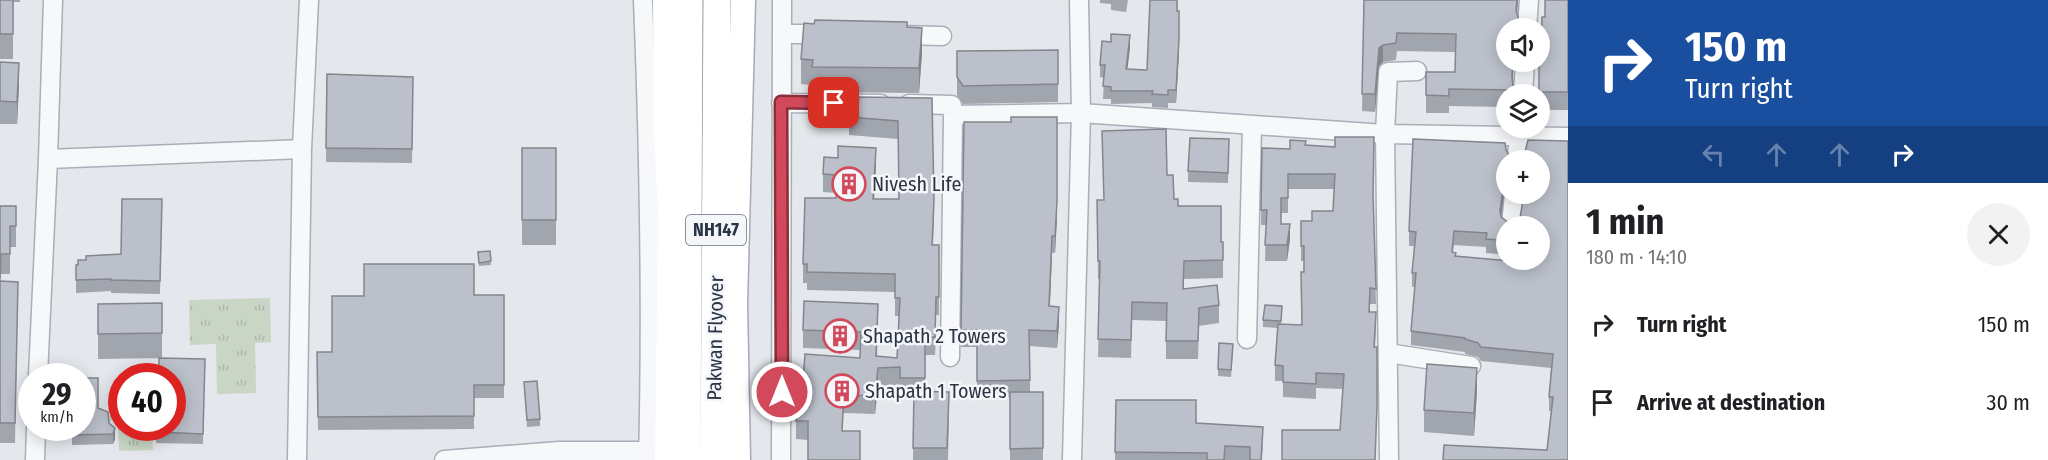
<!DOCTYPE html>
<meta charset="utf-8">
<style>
:root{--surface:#fff;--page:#f2f2f2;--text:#202124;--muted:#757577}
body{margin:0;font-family:"Fira Sans Condensed",sans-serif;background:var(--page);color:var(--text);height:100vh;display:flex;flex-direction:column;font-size:22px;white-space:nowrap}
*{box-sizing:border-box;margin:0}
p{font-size:20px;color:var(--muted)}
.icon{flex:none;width:33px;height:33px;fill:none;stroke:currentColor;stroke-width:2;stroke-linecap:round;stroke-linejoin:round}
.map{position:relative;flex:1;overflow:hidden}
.sheet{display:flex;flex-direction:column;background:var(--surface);width:480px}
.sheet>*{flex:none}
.guide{background:#1a4fa0;color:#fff;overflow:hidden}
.buttons{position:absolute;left:1496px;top:18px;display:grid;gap:12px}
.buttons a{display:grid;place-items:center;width:54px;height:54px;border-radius:50%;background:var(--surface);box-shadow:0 3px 15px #0003;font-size:30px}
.speed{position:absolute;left:18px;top:363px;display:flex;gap:12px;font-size:30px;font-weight:700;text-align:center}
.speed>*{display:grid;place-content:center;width:78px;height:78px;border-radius:50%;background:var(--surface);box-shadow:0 3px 15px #0003;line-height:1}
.speed small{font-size:15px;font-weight:400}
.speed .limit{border:9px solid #d22;background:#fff;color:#111}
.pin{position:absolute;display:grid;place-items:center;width:51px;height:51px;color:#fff;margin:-26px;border-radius:12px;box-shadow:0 3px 9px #0006}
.me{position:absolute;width:66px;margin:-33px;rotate:0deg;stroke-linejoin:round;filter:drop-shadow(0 0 4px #0008)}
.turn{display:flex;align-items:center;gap:21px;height:126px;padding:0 18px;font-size:27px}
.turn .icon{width:78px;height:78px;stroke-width:2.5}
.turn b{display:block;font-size:42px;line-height:51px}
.lanes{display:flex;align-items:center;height:57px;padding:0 18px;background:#0003;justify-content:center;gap:30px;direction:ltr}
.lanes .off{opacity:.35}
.round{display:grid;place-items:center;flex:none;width:63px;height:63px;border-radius:32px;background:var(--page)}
.summary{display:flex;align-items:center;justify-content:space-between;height:102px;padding:0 18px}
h1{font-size:36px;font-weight:700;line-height:45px}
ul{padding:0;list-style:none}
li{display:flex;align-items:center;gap:18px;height:78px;padding:0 18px}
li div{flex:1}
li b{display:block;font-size:22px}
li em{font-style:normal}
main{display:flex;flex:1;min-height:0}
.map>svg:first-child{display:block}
</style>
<main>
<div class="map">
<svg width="1568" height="460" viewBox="0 0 1568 460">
<defs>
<pattern id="grass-tufts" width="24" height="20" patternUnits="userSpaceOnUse" patternTransform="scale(1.5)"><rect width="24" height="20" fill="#c9d6c5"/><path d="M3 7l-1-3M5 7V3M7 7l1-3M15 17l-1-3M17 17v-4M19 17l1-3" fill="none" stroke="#adb8ab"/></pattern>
</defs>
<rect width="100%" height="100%" fill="#e4e7ec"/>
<!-- grass -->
<path fill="url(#grass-tufts)" d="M270 298 271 342 255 343 256 393 217 394 216 344 190 345 189 300Z
M121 382 122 428H152L153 450 119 451 118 421H108V415L117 414V383Z"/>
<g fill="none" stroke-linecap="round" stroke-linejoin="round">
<defs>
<path id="minor" d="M643 0C649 153 652 307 648 460
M1527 28 1529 0
M782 34H828
M897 35 942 36
M1523 94 1525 62
M781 103 881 104
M909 104 952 105 953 115
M48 159 302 149
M1516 160 1521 128
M1511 226 1514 194
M1247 339 1252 126
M1388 353 1471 366
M950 357 953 115 1081 113 1385 134 1568 137
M38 376 48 159 53 0
M35 460 36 428
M297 460 302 149 309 0
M444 460 559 451H661
M781 460 782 0
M1072 460 1081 113 1079 0
M1389 460 1385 134 1388 72 1417 71"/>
<path id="major" d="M665 0 666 129 670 222 667 460
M738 460 735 304 743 0"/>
<path id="highway" d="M687 460 689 0
M714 460 717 0"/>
</defs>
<!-- minor casing -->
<use href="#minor" stroke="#a9aeb7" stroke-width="21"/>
<!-- major casing -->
<use href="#major" stroke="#a3abb8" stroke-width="27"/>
<!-- highway casing -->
<use href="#highway" stroke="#8b94a3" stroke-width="30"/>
<!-- minor -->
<use href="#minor" stroke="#f7f8fa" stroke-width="18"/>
<!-- major -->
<use href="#major" stroke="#fff" stroke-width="24"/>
<!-- highway -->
<use href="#highway" stroke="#fff" stroke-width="27"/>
</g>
<!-- wall -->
<path fill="#a1a5ae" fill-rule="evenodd" d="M0 0H20V2H13V59H0Z
M1100 0H1128L1126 12 1111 10V4L1100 3Z
M1178 0 1177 11 1179 52 1176 103H1168V108L1152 107V103L1111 104V99H1103L1104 78 1100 77V65L1130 48 1127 69 1147 70Z
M1364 0H1518L1517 13 1518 28H1506L1514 62 1512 83 1513 94H1506V107L1449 106V113H1426V72H1455V52L1397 51 1396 60 1383 62 1379 66 1375 112 1362 111Z
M1568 0V110H1539V58H1541L1545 17Z
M907 27 922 53 919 93 812 92V85L801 84V59Z
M1058 50V102L963 104 957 95V51Z
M0 62 19 85 17 124H0Z
M327 74 413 77 412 163 326 162Z
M932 98 934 218 933 245H939V315H936L935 355H925V391L949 417 948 460H913L914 396H900V385L878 386 875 414 844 413 808 440 796 439V421L802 392 860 358V350L803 348V330L878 322 877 356 897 358 899 316H895V292L807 290V283H803V264L836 198V193L823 192V174L876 166 874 199H899L898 139 849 135V117L858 104Z
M964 122 1057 218 1055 253H1052L1050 306 1059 324 1057 348 1030 346V392H1043V460H1010V397L977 398V347H961Z
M1102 131 1167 175 1174 199 1178 206 1221 242H1223V278L1184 279V289L1219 305V323L1199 326 1198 359H1166V321L1132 320 1131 358 1098 357 1100 279H1098L1097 200H1104Z
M1229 139 1228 183 1188 182V171Z
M1413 139 1505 143 1506 150 1509 155 1515 157 1521 156 1525 152 1528 140 1568 141V460H1443L1444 445 1547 450 1551 411H1549V397L1551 368 1481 361 1478 357 1465 354V352L1411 345V331L1415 287H1412V273L1414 246H1409V231ZM1506 160H1539V194H1524L1520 218 1516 222 1509 223 1501 216 1505 188 1506 187ZM1506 226H1539V260H1512L1510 261 1456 256V253L1453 252 1454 245 1486 247V253L1499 254 1504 250H1506Z
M1306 145 1373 201 1376 304H1370V312L1376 327 1375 347 1377 421 1340 430 1343 389 1316 388V399L1283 397V381H1275V365L1278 328 1263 327V320L1282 314 1281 324 1302 325 1304 261H1301V221H1312L1333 211 1334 189H1288V213H1281V224L1290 239 1287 261H1265L1266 225H1261L1262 148 1290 149Z
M522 148H556V245H522Z
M162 199 160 294 111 293V291L76 293V265H78L86 260 121 254Z
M0 206H16V247H10V274H1V281L18 282 15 443H0Z
M490 251 491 265 479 266 478 252Z
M474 295H504V398H474V429L318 430 317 352H332Z
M162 303V358L98 359V304Z
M1233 351 1231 377 1218 376V369Z
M159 358 205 359 203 444 156 443 157 428H172V376H159Z
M524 382 540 419V426L527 427Z
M1477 391 1474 436 1424 432V410Z
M1116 400 1263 443 1262 460H1115Z
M109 423 115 439 113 444 72 445V435H69V428H82Z"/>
<!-- shaded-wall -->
<path fill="#83868d" d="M1517 0H1518L1516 27V10Z
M1179 11V52L1176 103V90Z
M922 28V53L919 93V68Z
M1130 35V48L1126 81V69Z
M1383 45V62L1379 66 1375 112V94L1379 48Z
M19 63V85L17 124V102Z
M1057 134V218L1055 253V236Z
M876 148V166L873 217V199Z
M1506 173V187L1505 188 1500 225V211L1505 174Z
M1290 224V239L1287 261V245Z
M1506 235V250H1504L1499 254V240L1504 236Z
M1052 236V253L1049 323V306Z
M936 297V315L935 355V337Z
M878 304V322L876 375V356Z
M1059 307V324L1057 348V331Z
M878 368V386L875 414V396Z
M1477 368V391L1474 436V413Z
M115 428V439L113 444V434Z"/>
<!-- building -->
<path fill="#bbc0ca" stroke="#83868d" stroke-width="1.5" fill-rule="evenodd" d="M0 0H13V34H0Z
M1150 0H1177V11H1179V39L1176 90H1168V95L1152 94 1153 91H1111V87L1103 86 1105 65H1100L1102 41 1111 42V34L1130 35 1126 69 1147 70Z
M1364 0H1517L1516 10 1518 17V28H1506V62H1513L1512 76 1513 90 1449 89V96L1426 95V72H1455L1456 34 1397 33 1396 43 1383 45 1379 48 1375 94H1362Z
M1545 0H1568V92H1539V58H1541L1542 17H1545Z
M815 20 907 22V27L922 28 919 68 812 67 813 60 801 59 804 23 814 24Z
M1058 50V84L963 86 957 77V51Z
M0 62 19 63 17 102 0 101Z
M327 74 413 77 412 149 326 148Z
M859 97 932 98 934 200 932 245H939V297H936L935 337H925V378H900V367L878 368 875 396 844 395 842 431H860V460H808V421H796L797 392H802L805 354 860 358 861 332 803 330 804 301 878 304 876 356 897 358 900 298H895V274L807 272V264H803L805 198H836L837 175 823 174 824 157 838 158V146L876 148 873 199H899L898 121 849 117 850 104H858Z
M1011 117H1057V201L1055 236H1052L1049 306 1059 307 1057 331 1029 330 1030 380 977 381V330H961L964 122H1011Z
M1166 129 1167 175H1173L1174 199H1178V206H1221V242H1223V260L1184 261 1183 289 1217 285 1219 305 1199 308 1198 341H1166L1167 303 1132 302 1131 340 1098 339 1100 261H1098L1097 200H1104L1102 131Z
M1335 137H1374L1373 194 1376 289 1370 288 1369 312H1376L1374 347H1377V405L1375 460H1282V430H1340L1344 374 1316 373V384L1283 382V366L1275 365 1278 324 1302 325 1301 272H1304V246H1301V221H1312V211H1333L1335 174H1288V198H1281V224H1290L1287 245H1265L1267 210H1261L1262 148 1290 149V140L1306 141 1305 145 1335 147Z
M1190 138 1229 139 1228 173 1188 171Z
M1413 139 1505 143 1506 150 1509 155 1515 157 1521 156 1525 152 1528 140 1568 141V460H1443L1444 445 1547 450 1553 397H1549L1553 354 1481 347 1478 343 1465 339V338L1411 331 1416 273H1412L1416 232 1409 231ZM1506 160H1539V194H1524L1520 218 1516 222 1509 223 1501 217 1500 211 1505 174 1506 173ZM1506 226H1539V260H1512L1510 261 1455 256 1456 253 1452 252 1454 231 1487 233 1486 239 1499 240 1504 236 1506 235Z
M522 148H556V220H522Z
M122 199H162L160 281 111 280V279L76 280V265H78V260H86V256L121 254Z
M0 206H16V226H10V254H1L0 278Z
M490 251 491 261 479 263 478 252Z
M364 264H474V295H504V385H474V416L318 417 317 352H332V296H364Z
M0 281 18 282 15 423H0Z
M162 303V333L98 334V304Z
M1265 305 1282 306 1281 321 1263 320Z
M1219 343 1233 344 1231 370 1218 369Z
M159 358 205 359 203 434 156 432 157 428H172L174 384H172V376H165L164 369H159Z
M1427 364 1477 368 1474 413 1424 410Z
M82 378H98V408L108 412 109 423 115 428 113 434 72 435V428H82Z
M537 381 540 419 527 420 524 382Z
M914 391 949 392 947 448H913Z
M1010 392H1043V448L1010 449Z
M1116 400H1196V423L1263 427 1261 460H1250V447L1225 446 1224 460H1207V453L1115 452Z"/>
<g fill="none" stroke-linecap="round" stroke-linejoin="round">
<defs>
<path id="route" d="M782 392 781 102 834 103"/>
</defs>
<!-- route casing -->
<use href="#route" stroke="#882f3b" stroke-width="15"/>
<!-- route -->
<use href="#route" stroke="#d1495b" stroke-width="10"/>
</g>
<!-- icons -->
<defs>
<symbol id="building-ring" viewBox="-11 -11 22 22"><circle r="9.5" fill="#f4f6f9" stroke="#d1495b" stroke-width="1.5"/><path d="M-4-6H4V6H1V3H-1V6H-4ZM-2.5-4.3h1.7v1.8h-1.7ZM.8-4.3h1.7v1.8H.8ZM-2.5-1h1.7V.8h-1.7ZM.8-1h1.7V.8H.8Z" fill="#d1495b"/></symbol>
</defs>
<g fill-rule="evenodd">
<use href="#building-ring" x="830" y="165" width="38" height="38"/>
<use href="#building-ring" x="821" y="317" width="38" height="38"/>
<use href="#building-ring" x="823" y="372" width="38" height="38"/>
</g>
<g text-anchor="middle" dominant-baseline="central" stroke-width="5" stroke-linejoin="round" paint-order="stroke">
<!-- shield labels -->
<rect fill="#f4f6f9" stroke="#676e7b" stroke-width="1.5" x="686" y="215" width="60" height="30" rx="4.5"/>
<g font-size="18" font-weight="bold" fill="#2b3445">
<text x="716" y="230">NH147</text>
</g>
<!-- poi labels -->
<g font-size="20" fill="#2b3445" stroke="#f4f6f9" text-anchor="start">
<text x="872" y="184">Nivesh Life</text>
<text x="863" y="336">Shapath 2 Towers</text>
<text x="865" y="391">Shapath 1 Towers</text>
</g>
<!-- street labels -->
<g font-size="20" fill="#2b3445" stroke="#f4f6f9">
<text transform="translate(715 338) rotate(-89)">Pakwan Flyover</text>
</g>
</g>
</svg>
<div class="buttons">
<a><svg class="icon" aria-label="sound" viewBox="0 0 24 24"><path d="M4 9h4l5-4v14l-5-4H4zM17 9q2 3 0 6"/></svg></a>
<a><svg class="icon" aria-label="layers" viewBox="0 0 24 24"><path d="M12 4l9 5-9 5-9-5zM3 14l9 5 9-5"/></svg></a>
<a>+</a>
<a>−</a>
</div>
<div class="speed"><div>29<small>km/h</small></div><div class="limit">40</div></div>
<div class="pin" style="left:834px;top:103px;background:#d93025"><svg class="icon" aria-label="arrive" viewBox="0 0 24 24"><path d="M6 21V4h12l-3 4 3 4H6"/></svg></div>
<svg class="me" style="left:782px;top:392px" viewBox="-20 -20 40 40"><circle r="17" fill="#d1495b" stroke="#fff" stroke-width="3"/><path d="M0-11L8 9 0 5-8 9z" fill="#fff"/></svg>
</div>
<section class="sheet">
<div class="guide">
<div class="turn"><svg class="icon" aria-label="right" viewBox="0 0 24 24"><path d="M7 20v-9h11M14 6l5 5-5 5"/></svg><div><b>150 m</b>Turn right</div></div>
<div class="lanes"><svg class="icon off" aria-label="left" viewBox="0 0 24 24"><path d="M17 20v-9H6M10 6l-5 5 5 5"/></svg><svg class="icon off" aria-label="ahead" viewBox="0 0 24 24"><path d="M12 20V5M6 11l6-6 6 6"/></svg><svg class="icon off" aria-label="ahead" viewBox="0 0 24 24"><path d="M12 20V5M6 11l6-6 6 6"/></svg><svg class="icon" aria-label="right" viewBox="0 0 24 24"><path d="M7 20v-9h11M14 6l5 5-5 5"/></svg></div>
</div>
<div class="summary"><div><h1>1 min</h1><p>180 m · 14:10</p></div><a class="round"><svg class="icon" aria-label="close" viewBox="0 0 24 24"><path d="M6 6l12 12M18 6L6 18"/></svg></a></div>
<ul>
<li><svg class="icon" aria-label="right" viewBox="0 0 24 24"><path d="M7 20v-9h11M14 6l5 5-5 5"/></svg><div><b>Turn right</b></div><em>150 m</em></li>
<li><svg class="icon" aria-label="arrive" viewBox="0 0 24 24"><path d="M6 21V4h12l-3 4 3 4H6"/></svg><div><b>Arrive at destination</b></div><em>30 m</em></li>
</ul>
</section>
</main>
